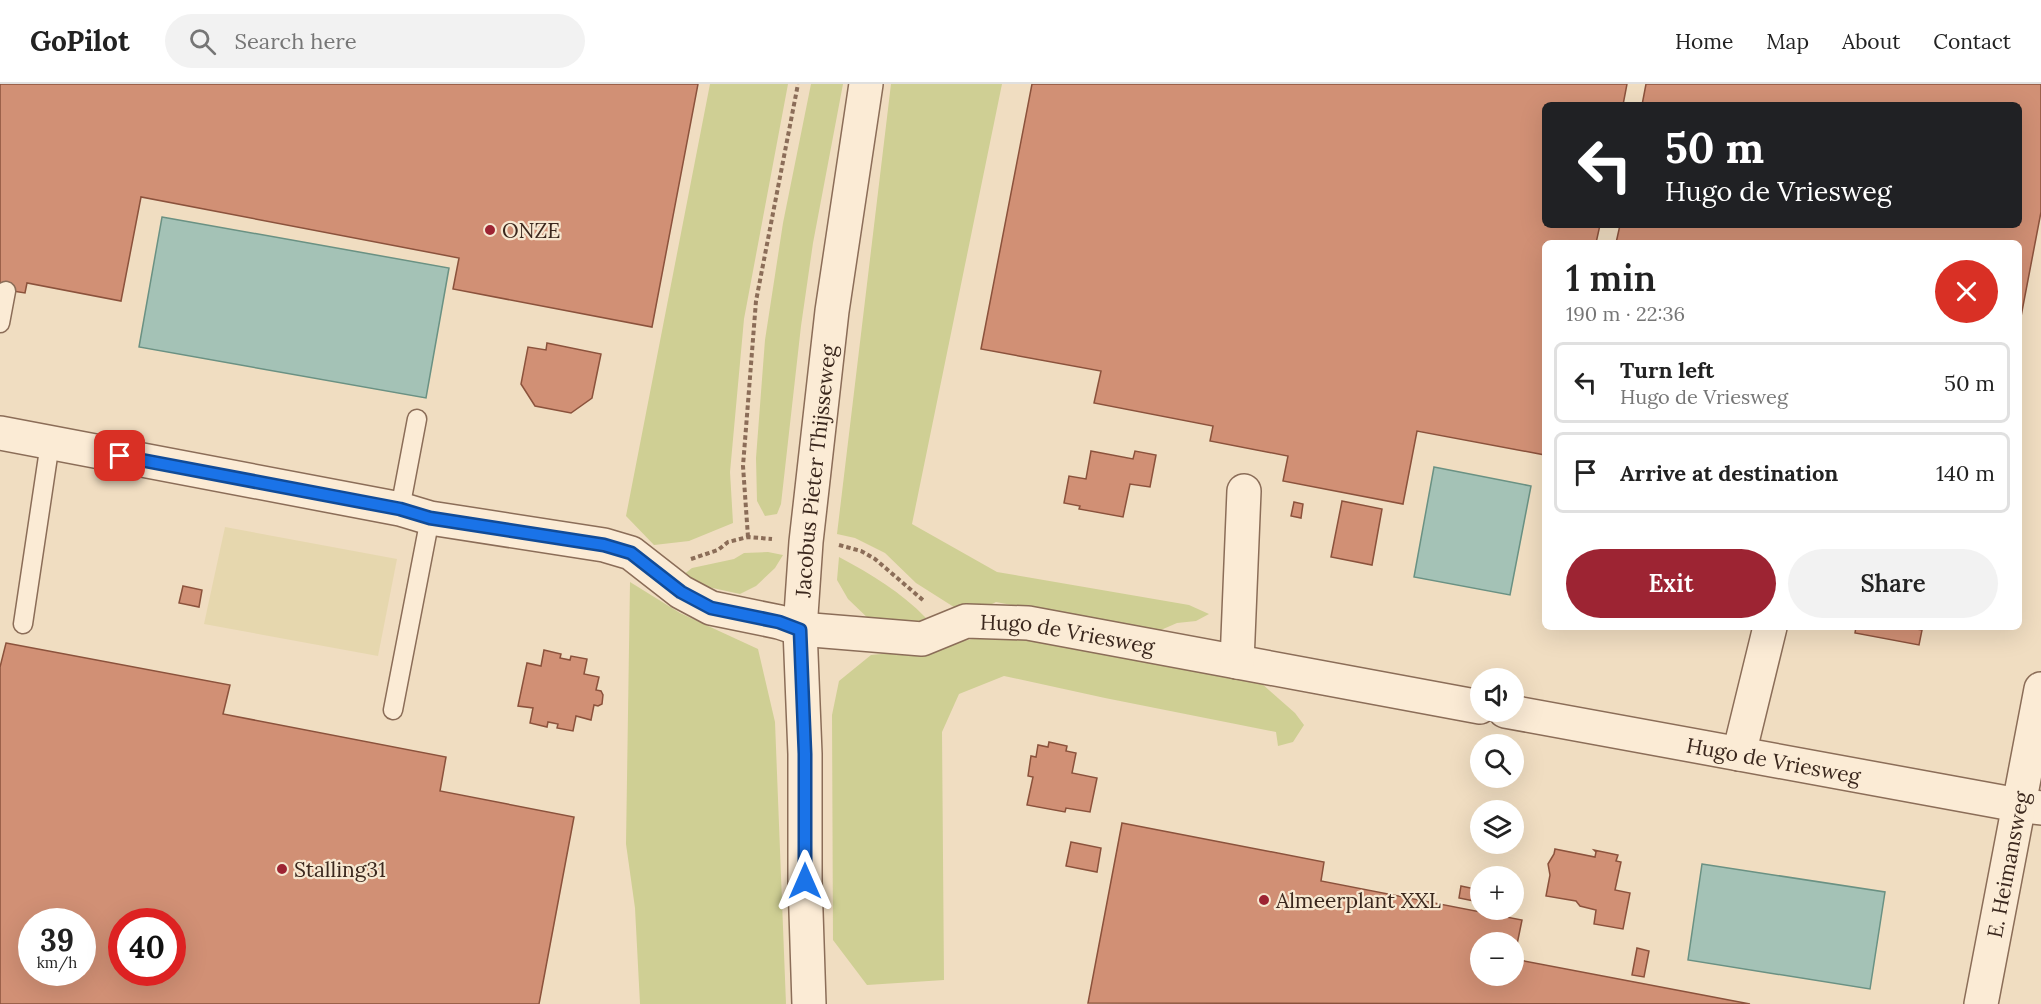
<!DOCTYPE html>
<meta charset="utf-8">
<style>
:root{--surface:#fff;--page:#f2f2f2;--text:#222;--muted:#767676;--line:#e0e0e0;--accent:#9d2433}
body{margin:0;font-family:Lora,serif;background:var(--page);color:var(--text);height:100vh;display:flex;flex-direction:column;font-size:22px;white-space:nowrap}
*{box-sizing:border-box;margin:0}
p{font-size:20px;color:var(--muted)}
.icon{flex:none;width:33px;height:33px;fill:none;stroke:currentColor;stroke-width:2;stroke-linecap:round;stroke-linejoin:round}
.map{position:relative;flex:1;overflow:hidden}
.panel{position:absolute;left:1542px;top:156px;width:480px;height:390px;display:flex;flex-direction:column;background:var(--surface);border-radius:9px;box-shadow:0 6px 24px #0002}
.panel>*{flex:none}
.banner{position:absolute;left:1542px;top:18px;width:480px;height:126px;border-radius:9px;box-shadow:0 6px 24px #0002;background:#202124;color:#fff;overflow:hidden}
.controls{position:absolute;left:1470px;top:584px;display:grid;gap:12px}
.controls a{display:grid;place-items:center;width:54px;height:54px;border-radius:50%;background:var(--surface);box-shadow:0 6px 24px #0002;font-size:30px}
.speed{position:absolute;left:18px;top:824px;display:flex;gap:12px;font-size:30px;font-weight:700;text-align:center}
.speed>*{display:grid;place-content:center;width:78px;height:78px;border-radius:50%;background:var(--surface);box-shadow:0 6px 24px #0002;line-height:1}
.speed small{font-size:15px;font-weight:400}
.speed .limit{border:9px solid #d22;background:#fff;color:#111}
.pin{position:absolute;display:grid;place-items:center;width:51px;height:51px;color:#fff;margin:-26px;border-radius:12px;box-shadow:0 3px 9px #0006}
.me{position:absolute;width:66px;margin:-33px;rotate:0deg;stroke-linejoin:round;filter:drop-shadow(0 0 4px #0008)}
.turn{display:flex;align-items:center;gap:21px;height:126px;padding:0 24px;font-size:27px}
.turn .icon{width:78px;height:78px;stroke-width:2.5}
.turn b{display:block;font-size:42px;line-height:51px}
.round{display:grid;place-items:center;flex:none;width:63px;height:63px;border-radius:32px;background:var(--page)}
.overview{display:flex;align-items:center;justify-content:space-between;height:102px;padding:0 24px}
h1{font-size:36px;font-weight:600;line-height:45px}
.action{display:flex;gap:12px;margin-top:auto;padding:12px 24px}
.action a{flex:1;height:69px;border-radius:36px;background:var(--accent);color:#fff;font-size:24px;font-weight:600;line-height:69px;text-align:center}
.action a+a{background:var(--page);color:var(--text)}
ul{padding:0;list-style:none}
li{display:flex;align-items:center;gap:18px;height:81px;margin:0 12px 9px;padding:0 12px;border:3px solid var(--line);border-radius:9px}
li div{flex:1}
li b{display:block;font-size:22px}
li em{font-style:normal}
header{display:flex;align-items:center;gap:36px;box-sizing:border-box;height:84px;padding:0 30px;background:var(--surface);border-bottom:2px solid var(--line)}
header strong{font-size:28px}
nav{display:flex;gap:33px;margin-inline-start:auto;font-size:21px}
.search{width:420px;height:54px;background:var(--page);display:flex;align-items:center;gap:15px;box-sizing:border-box;padding:0 21px;border-radius:33px;color:var(--muted);font-size:22px}
.map>svg:first-child{display:block}
</style>
<header>
<strong>GoPilot</strong>
<div class="search"><svg class="icon" aria-label="search" viewBox="0 0 24 24"><circle cx="10" cy="10" r="6"/><path d="M15 15l6 6"/></svg>Search here</div>
<nav><a>Home</a><a>Map</a><a>About</a><a>Contact</a></nav>
</header>
<div class="map">
<svg width="2041" height="920" viewBox="0 0 2041 920">
<rect width="100%" height="100%" fill="#f0ddc1"/>
<!-- farmland -->
<path fill="#e6d7ae" d="M225 443 397 475 378 572 204 540Z"/>
<!-- green -->
<path fill="#cfcf94" d="M710 0H788L744 235 730 388 733 439 689 457 654 461 626 432Z
M811 0H843L813 159 801 242 781 420 777 430 765 432 757 417 756 374 765 256 783 139Z
M891 0H1002L912 440 997 488 1189 521 1209 530 1196 537 1177 539 1154 549 996 518 982 525H957L916 499 885 469 855 454 837 450Z
M768 468 783 471 775 484 756 502 740 510 690 499 683 491 692 484 734 475 744 469Z
M839 473C871 490 901 508 926 534L905 543 873 539 848 515 837 496Z
M630 498 680 529 758 565 775 638 786 920H640L635 824 626 760Z
M978 554 1019 555 1261 599 1295 629 1304 641 1293 658 1278 662 1276 648 1105 614 1004 592 959 610 942 648 944 896 867 901 833 856 832 631 839 597 871 571 911 567Z"/>
<!-- water -->
<path fill="#a4c2b6" stroke="#6a9183" stroke-width="1.5" d="M162 133 449 184 426 314 139 263Z
M1434 383 1531 402 1510 511 1414 493Z
M1702 780 1885 808 1870 905 1688 876Z"/>
<!-- building -->
<path fill="#d19075" stroke="#8b523c" stroke-width="1.5" fill-rule="evenodd" d="M0 0H698L652 243 453 205 459 174 141 113 121 217 27 199 25 209 0 205Z
M1032 0H1627L1623 21H1545V141H1600L1596 159H1545V371L1417 347 1403 420 1283 397 1288 372 1210 357 1213 342 1094 319 1101 287 981 265Z
M1646 0H2041V128L2019 243V159H1616L1620 141H2019V21H1642Z
M547 259 601 270 592 314 571 329 535 322 521 300 528 263 546 266Z
M1091 367 1133 375 1135 367 1156 371 1150 403 1130 400 1123 433 1079 425 1080 422 1064 419 1069 392 1086 395Z
M1342 417 1382 425 1372 481 1331 473Z
M1294 418 1303 420 1301 434 1291 432Z
M183 502 202 506 199 523 179 519Z
M1856 543H1906L1922 546 1919 561 1855 549Z
M6 559 230 601 223 630 446 673 440 707 574 733 539 920H0V583ZM32 837H82V888H32ZM122 837H172V888H122Z
M544 566 561 570 560 574 570 576 571 572 587 575 584 590 599 593 596 606 601 607 603 611 602 620 598 622 594 621 591 636 576 632 573 647 557 644 558 640 548 638 547 643 530 639 533 624 518 622 527 579 541 582Z
M1049 658 1067 662 1066 667 1076 669 1072 689 1097 694 1090 728 1066 724 1065 728 1027 721 1033 693 1028 692 1031 672 1036 673 1038 661 1048 663Z
M1122 739 1324 778 1321 797 1522 836 1514 875 1750 920 1088 919ZM1480 858H1514V891H1480Z
M1071 758 1101 764 1097 788 1066 782Z
M1555 765 1595 773 1596 768 1594 766 1618 771 1616 777 1621 778 1615 806 1630 809 1623 845 1594 840 1596 826 1580 822 1576 817 1546 812 1550 791 1548 780 1554 770Z
M1461 802 1480 806 1479 818 1459 814Z
M1637 864 1649 867 1644 893 1632 891Z"/>
<g fill="none" stroke-linecap="round" stroke-linejoin="round">
<defs>
<path id="service" d="M0 239 6 207
M400 425 417 335
M23 540 50 359
M393 626 430 434"/>
<g id="minor">
<path id="s1" d="M0 349 400 425 430 434 604 461 631 469 681 508 711 524 779 538 800 545 922 555 966 537 1028 539 1480 623"/>
<path d="M1237 578 1244 407"/>
<path id="s2" d="M1505 627 2018 721 2041 724"/>
<path d="M1739 670 1770 543"/>
<path id="s3" d="M1981 920 2041 605"/>
</g>
<g id="tertiary">
<path id="s4" d="M809 920 805 797V670L800 545 806 458 832 227 866 0"/>
</g>
</defs>
<!-- service casing -->
<use href="#service" stroke="#8b6d58" stroke-width="21"/>
<!-- minor casing -->
<use href="#minor" stroke="#8b6d58" stroke-width="36"/>
<!-- tertiary casing -->
<use href="#tertiary" stroke="#8b6d58" stroke-width="36"/>
<!-- path -->
<path stroke="#8b6d58" stroke-width="4" stroke-dasharray="4.5 3" stroke-linecap="butt" d="M748 453 743 382 756 217 798 0
M839 461 861 467 875 475 924 517
M691 475 718 466 728 458 748 453 772 455"/>
<!-- service -->
<use href="#service" stroke="#fbebd5" stroke-width="18"/>
<!-- minor -->
<use href="#minor" stroke="#fbebd5" stroke-width="33"/>
<!-- tertiary -->
<use href="#tertiary" stroke="#fbebd5" stroke-width="33"/>
</g>
<g fill="none" stroke-linecap="round" stroke-linejoin="round">
<defs>
<path id="route" d="M120 372 400 425 430 434 604 461 631 469 681 508 711 524 779 538 800 546 805 670V797"/>
</defs>
<!-- route casing -->
<use href="#route" stroke="#114b97" stroke-width="15"/>
<!-- route -->
<use href="#route" stroke="#1a73e8" stroke-width="10"/>
</g>
<!-- markers -->
<g fill="#9d2433" stroke="#f7e8d1" stroke-width="2">
<circle cx="490" cy="146" r="6"/>
<circle cx="282" cy="785" r="6"/>
<circle cx="1264" cy="816" r="6"/>
</g>
<g text-anchor="middle" dominant-baseline="central" stroke-width="4.5" stroke-linejoin="round" paint-order="stroke">
<!-- poi labels -->
<g font-size="21" fill="#3a271d" stroke="#f7e8d1" text-anchor="start">
<text x="502" y="146">ONZE</text>
<text x="294" y="785">Stalling31</text>
<text x="1276" y="816">Almeerplant XXL</text>
</g>
<!-- street labels -->
<g font-size="21" fill="#3a271d" stroke="#f7e8d1">
<text stroke="none"><textPath href="#s4" startOffset="534">Jacobus Pieter Thijsseweg</textPath></text>
<text stroke="none"><textPath href="#s1" startOffset="1104">Hugo de Vriesweg</textPath></text>
<text stroke="none"><textPath href="#s2" startOffset="273">Hugo de Vriesweg</textPath></text>
<text stroke="none"><textPath href="#s3" startOffset="142">E. Heimansweg</textPath></text>
</g>
</g>
</svg>
<div class="controls">
<a><svg class="icon" aria-label="sound" viewBox="0 0 24 24"><path d="M4 9h4l5-4v14l-5-4H4zM17 9q2 3 0 6"/></svg></a>
<a><svg class="icon" aria-label="search" viewBox="0 0 24 24"><circle cx="10" cy="10" r="6"/><path d="M15 15l6 6"/></svg></a>
<a><svg class="icon" aria-label="layers" viewBox="0 0 24 24"><path d="M12 4l9 5-9 5-9-5zM3 14l9 5 9-5"/></svg></a>
<a>+</a>
<a>−</a>
</div>
<div class="speed"><div>39<small>km/h</small></div><div class="limit">40</div></div>
<div class="pin" style="left:120px;top:372px;background:#d93025"><svg class="icon" aria-label="arrive" viewBox="0 0 24 24"><path d="M6 21V4h12l-3 4 3 4H6"/></svg></div>
<svg class="me" style="left:805px;top:797px" viewBox="-20 -20 40 40"><path d="M0-17L14 15 0 8-14 15z" fill="#1a73e8" stroke="#fff" stroke-width="4"/></svg>
<div class="banner">
<div class="turn"><svg class="icon" aria-label="left" viewBox="0 0 24 24"><path d="M17 20v-9H6M10 6l-5 5 5 5"/></svg><div><b>50 m</b>Hugo de Vriesweg</div></div>
</div>
<section class="panel">
<div class="overview"><div><h1>1 min</h1><p>190 m · 22:36</p></div><a class="round" style="background:#d93025;color:#fff"><svg class="icon" aria-label="close" viewBox="0 0 24 24"><path d="M6 6l12 12M18 6L6 18"/></svg></a></div>
<ul>
<li><svg class="icon" aria-label="left" viewBox="0 0 24 24"><path d="M17 20v-9H6M10 6l-5 5 5 5"/></svg><div><b>Turn left</b><p>Hugo de Vriesweg</p></div><em>50 m</em></li>
<li><svg class="icon" aria-label="arrive" viewBox="0 0 24 24"><path d="M6 21V4h12l-3 4 3 4H6"/></svg><div><b>Arrive at destination</b></div><em>140 m</em></li>
</ul>
<div class="action"><a>Exit</a><a>Share</a></div>
</section>
</div>
